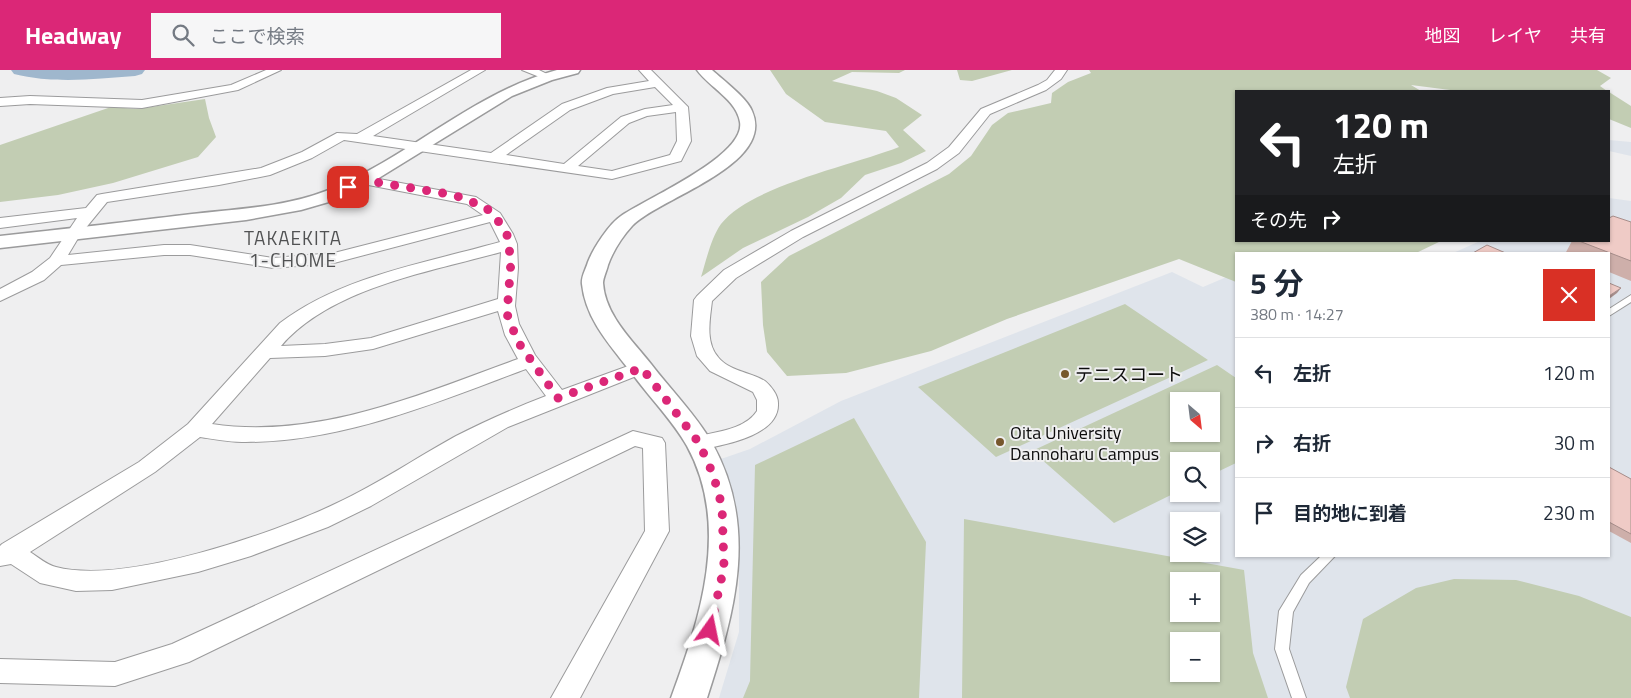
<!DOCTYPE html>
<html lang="ja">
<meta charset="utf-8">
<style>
:root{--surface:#fff;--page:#f6f6f7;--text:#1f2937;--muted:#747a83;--line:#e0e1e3;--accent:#db2777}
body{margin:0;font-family:"Titillium Web","Noto Sans JP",sans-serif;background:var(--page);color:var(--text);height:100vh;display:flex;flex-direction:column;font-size:19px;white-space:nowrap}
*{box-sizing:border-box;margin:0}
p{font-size:16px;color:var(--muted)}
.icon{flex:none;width:28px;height:28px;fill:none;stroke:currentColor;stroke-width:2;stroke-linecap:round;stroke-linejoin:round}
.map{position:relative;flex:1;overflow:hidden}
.sheet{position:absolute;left:1235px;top:182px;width:375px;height:305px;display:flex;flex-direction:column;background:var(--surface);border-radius:0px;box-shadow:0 1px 4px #0004}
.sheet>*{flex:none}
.top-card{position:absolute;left:1235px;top:20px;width:375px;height:152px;border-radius:0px;box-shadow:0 1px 4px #0004;background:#202124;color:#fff;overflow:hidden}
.needle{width:32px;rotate:152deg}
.fabs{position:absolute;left:1170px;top:322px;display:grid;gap:10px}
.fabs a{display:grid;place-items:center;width:50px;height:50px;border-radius:0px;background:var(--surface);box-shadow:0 1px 4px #0004;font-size:25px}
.pin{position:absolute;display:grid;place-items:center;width:42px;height:42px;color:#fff;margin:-21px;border-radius:10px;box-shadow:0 2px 8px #0006}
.me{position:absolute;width:55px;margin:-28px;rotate:12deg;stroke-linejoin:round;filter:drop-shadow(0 0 4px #0008)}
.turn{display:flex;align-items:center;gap:18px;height:105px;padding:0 15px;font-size:22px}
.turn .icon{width:65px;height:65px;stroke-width:2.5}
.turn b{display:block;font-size:35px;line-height:42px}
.then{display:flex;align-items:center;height:48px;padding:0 15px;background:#0003;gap:10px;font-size:19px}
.round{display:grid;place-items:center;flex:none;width:52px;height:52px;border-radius:0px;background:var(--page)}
.head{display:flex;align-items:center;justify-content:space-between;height:85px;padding:0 15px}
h1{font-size:30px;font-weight:700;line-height:38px}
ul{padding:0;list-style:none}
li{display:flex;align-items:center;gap:15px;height:70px;padding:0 15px;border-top:1px solid var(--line)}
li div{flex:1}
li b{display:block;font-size:19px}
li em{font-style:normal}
header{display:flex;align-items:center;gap:30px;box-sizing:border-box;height:70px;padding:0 25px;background:var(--accent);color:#fff}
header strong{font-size:24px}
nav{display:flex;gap:28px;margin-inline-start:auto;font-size:18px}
.search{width:350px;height:45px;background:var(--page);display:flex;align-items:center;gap:12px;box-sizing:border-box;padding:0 18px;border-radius:0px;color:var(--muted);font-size:19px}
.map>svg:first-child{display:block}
</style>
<header>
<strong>Headway</strong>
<div class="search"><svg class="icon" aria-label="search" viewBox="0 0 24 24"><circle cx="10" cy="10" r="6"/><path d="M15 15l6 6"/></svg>ここで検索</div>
<nav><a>地図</a><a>レイヤ</a><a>共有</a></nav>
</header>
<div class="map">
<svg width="1631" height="628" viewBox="0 0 1631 628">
<rect width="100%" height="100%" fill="#efeff0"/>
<!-- built -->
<path fill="#dfe4eb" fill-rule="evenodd" d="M1609 70 1631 72V86L1609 81Z
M1609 128 1631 131V628H719L739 562V486L721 389 750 379 841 331 1172 202 1203 217 1236 203V486H1609V184H1451L1480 171H1609ZM1179 331H1211V364H1179ZM1179 391H1211V424H1179ZM1179 451H1211V484H1179ZM1179 511H1211V544H1179ZM1179 571H1211V604H1179Z"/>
<!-- green -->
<path fill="#c2cdb3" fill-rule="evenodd" d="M770 0H905L899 3 852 2 832 11 877 21 896 28 922 45 903 60 926 81 901 93 865 105 841 128 808 147 743 178 701 207C706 191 711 168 721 154 750 116 854 95 899 77L886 61 825 52 786 24Z
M957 0H1012L972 11 960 10Z
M1089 0H1597L1611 8 1600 16 1607 21H1458L1411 15 1421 21H1236V171H1441L1414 184H1236V212L1179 189 1007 249 931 281 846 303 787 306 767 282 763 255 761 212 789 186 949 104 971 86 992 55 1008 43 1051 33 1052 23 1068 12 1091 3Z
M1609 22 1631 36V58L1609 49Z
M205 29 209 48 216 67 198 87 113 113 58 125 0 132V75L111 37 137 39Z
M1125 234 1208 290 996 387 918 317Z
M1217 295 1236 308V393L1211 405V391H1179V421L1114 453 1032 381ZM1179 331H1211V364H1179Z
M854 348 926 472 919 628H743L750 611 755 395Z
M964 449 1244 500 1253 583 1268 628H962ZM1211 511V544H1179V511ZM1211 571V604H1179V571Z
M1454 509 1516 510 1579 526 1631 547V628H1350L1346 617 1363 549 1416 518Z"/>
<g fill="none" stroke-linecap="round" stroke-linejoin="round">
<!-- river -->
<path fill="#9fb7cd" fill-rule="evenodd" d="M11 0H145L142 4 135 6C95 9 54 14 14 4Z"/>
<defs>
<path id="service" d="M1631 225V232L1609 246V239Z
M1321 486H1335L1309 513 1293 542 1289 579 1306 628H1292L1275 579 1279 541 1301 505Z"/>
<path id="minor" d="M266 0H281L238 20 142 38 30 34 0 36V28L30 26 142 30 231 15Z
M471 0H485L373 66 491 83 562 34 607 18 649 11 639 0H651L688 37 691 71 681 91 612 109 344 70 312 88 270 105 219 115 107 132 80 165 68 185 164 175H190L273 188 334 183 483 145 467 134 358 113 356 110 358 107 363 106 476 127 500 143 513 164 517 174 518 198 515 236 519 254 535 285 562 320 642 291 649 293 652 297 649 301 508 357 371 436 328 457 251 486 198 502 112 520 76 521 40 513 11 494 0 496V476L2 474 139 392 188 354 280 253C342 206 426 193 500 172L490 152 334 193 273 198 190 185H164L61 195 44 210 0 231V219L32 202 50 188 77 148 0 158V148L86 138 97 125 102 124 261 98 302 82 337 63 357 64ZM655 17 673 35 645 39 621 47 564 94 506 85 570 40 613 24ZM676 42 677 71 670 85 612 101 578 96 629 53 647 46ZM501 182 498 229 371 268 325 274 281 276C331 218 429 202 501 182ZM498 241 505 265 518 289C421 324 317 370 212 354L270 288 325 286 373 279ZM526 299 546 326C515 338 485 351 456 366 416 388 378 414 337 433 273 464 124 515 56 497 47 495 38 487 30 482L155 402 200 367C214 369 228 372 242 372 341 373 435 333 526 299Z
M522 0H539L553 7 547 10Z
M1055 0H1067L1061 9 1046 20 990 44 959 83 937 99 803 167 736 208 712 231C710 249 705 272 718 287 729 301 750 302 765 311 771 316 778 325 778 333 780 366 723 375 699 380L691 378 688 373 691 368C712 362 744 361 757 341V330L753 322 710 301 697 286 691 266 694 230 697 226 724 200 791 161 927 93 949 77 981 39 1038 15 1047 10Z
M633 361 662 368 665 373 669 461 580 628H551L645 461 643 378 635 376 189 592 115 616 0 613V589L115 592 172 574Z"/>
<path id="tertiary" d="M557 0H580L578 3 552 10 512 26 369 114 339 129 301 140 246 150 0 178V166C64 159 128 152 192 144 236 139 285 137 326 121 407 89 472 23 557 0Z
M697 0H712C723 10 747 28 752 41 776 95 661 127 632 156 622 167 613 181 608 195 607 200 603 208 603 213 605 245 632 270 651 294 670 319 697 346 712 373 759 457 735 542 707 628H671C700 549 731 456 687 376 673 351 651 329 634 306 612 277 586 251 582 214 581 207 586 199 588 192 593 179 609 154 621 146 645 129 746 86 740 52 737 30 709 17 697 0Z"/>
</defs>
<!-- service casing -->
<use href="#service" stroke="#9b9b9c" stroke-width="2"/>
<!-- minor casing -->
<use href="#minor" stroke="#9b9b9c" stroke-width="2"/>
<!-- tertiary casing -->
<use href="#tertiary" stroke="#9b9b9c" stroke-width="3"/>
<!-- service -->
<use href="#service" fill="#fff" fill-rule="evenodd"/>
<!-- minor -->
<use href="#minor" fill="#fff" fill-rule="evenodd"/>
<!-- tertiary -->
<use href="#tertiary" fill="#fff" fill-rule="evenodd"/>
</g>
<!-- wall -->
<path fill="#ceafaa" d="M1631 152V211L1609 202V184H1565L1572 171H1609Z
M1609 397 1631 409V473L1609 461Z"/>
<!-- shaded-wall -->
<path fill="#a78e8b" d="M1621 218 1617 223 1609 229V226Z"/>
<!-- building -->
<path fill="#efcbc6" stroke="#a78e8b" d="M1613 146 1631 152V191L1579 171H1609V148Z
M1487 175 1508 184H1471Z
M1609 213 1621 218 1609 226Z
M1609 397 1631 409V464L1609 452Z"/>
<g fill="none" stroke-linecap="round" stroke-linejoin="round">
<!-- route -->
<path stroke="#db2777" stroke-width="9" stroke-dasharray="0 16.2" d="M348 117 363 110 454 125 485 137 495 146 507 165 511 191 507 244 518 272 558 328 642 298 699 373 713 404 722 436 724 497 710 560"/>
</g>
<!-- markers -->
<g fill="#76572c" stroke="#efeff0" stroke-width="2">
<circle cx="1065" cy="304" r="5"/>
<circle cx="1000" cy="372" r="5"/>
</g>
<g text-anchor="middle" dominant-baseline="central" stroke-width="4" stroke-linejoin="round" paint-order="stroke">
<!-- poi labels -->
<g font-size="18" fill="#0c0c0c" stroke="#efeff0" text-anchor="start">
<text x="1075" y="304">テニスコート</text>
<text x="1010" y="362">Oita University<tspan x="1010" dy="21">Dannoharu Campus</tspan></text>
</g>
<!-- neighbourhood labels -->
<g font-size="19" letter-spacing="1" fill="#515253" stroke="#efeff0">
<text x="293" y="167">TAKAEKITA<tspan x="293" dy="22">1-CHOME</tspan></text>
</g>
</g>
</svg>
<div class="fabs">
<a><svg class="needle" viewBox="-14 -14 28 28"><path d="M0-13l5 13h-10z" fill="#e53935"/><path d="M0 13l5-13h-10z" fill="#747a83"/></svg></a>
<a><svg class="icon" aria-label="search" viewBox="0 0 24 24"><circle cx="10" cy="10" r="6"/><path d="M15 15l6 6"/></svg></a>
<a><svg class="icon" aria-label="layers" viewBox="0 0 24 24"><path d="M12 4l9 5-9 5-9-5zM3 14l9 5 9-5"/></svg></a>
<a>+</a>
<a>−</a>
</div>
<div class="pin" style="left:348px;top:117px;background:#d93025"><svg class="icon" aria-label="arrive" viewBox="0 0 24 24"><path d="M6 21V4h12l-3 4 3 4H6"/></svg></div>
<svg class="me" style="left:710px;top:560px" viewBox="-20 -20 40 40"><path d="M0-17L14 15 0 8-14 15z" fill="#db2777" stroke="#fff" stroke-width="4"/></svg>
<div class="top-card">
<div class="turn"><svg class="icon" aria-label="left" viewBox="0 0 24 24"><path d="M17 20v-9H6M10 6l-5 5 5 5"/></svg><div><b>120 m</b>左折</div></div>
<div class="then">その先<svg class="icon" aria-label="right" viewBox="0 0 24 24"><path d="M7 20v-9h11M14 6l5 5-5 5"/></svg></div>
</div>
<section class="sheet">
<div class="head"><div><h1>5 分</h1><p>380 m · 14:27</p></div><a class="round" style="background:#d93025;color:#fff"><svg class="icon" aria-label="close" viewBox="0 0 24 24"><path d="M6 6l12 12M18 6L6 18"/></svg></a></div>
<ul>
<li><svg class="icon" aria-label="left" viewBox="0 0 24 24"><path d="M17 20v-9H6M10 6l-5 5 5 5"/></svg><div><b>左折</b></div><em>120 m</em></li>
<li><svg class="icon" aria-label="right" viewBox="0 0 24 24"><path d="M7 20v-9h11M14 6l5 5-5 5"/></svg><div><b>右折</b></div><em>30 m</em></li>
<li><svg class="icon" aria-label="arrive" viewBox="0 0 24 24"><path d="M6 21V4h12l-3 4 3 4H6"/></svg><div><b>目的地に到着</b></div><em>230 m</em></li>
</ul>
</section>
</div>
